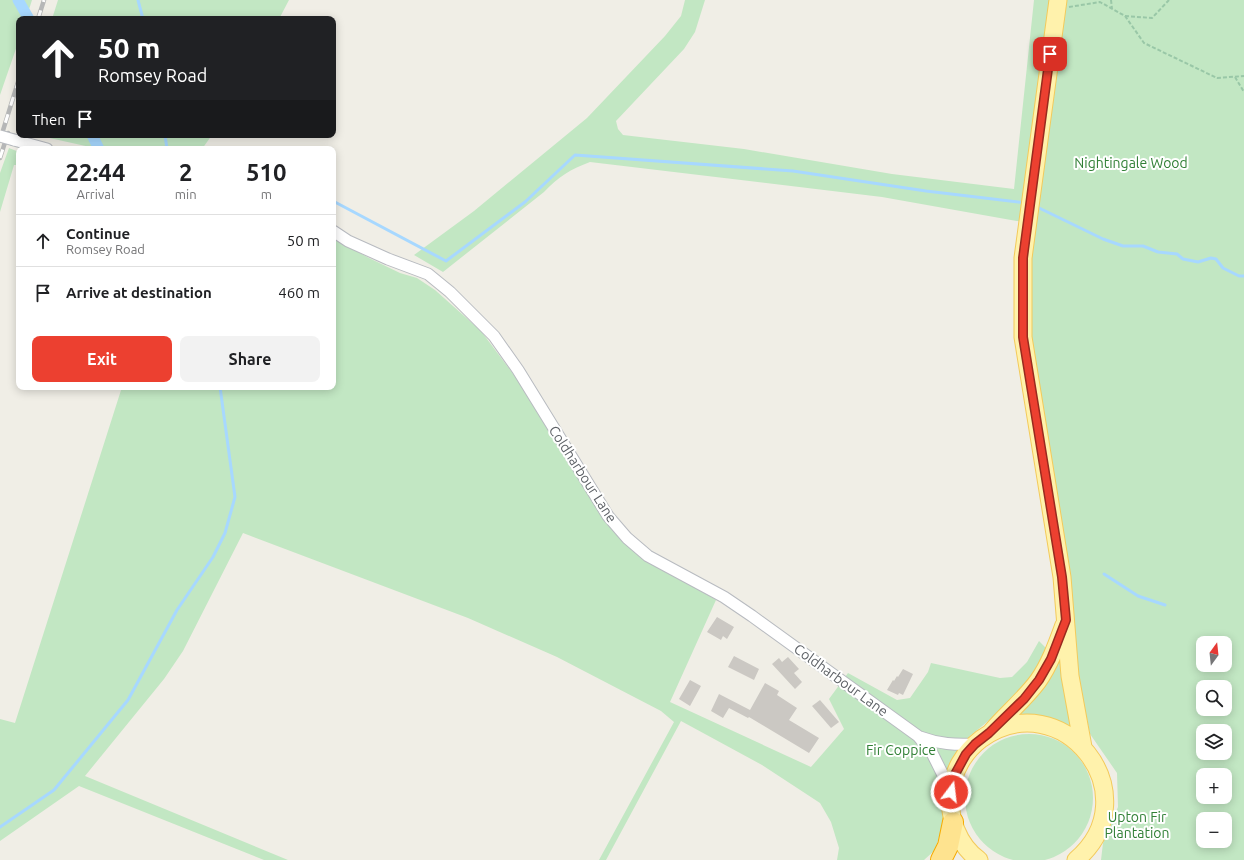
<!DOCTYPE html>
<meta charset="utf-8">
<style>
:root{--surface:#fff;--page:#f2f2f2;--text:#202124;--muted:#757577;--line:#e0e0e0;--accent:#ec4030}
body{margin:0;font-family:Ubuntu,sans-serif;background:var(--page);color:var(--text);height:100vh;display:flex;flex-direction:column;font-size:15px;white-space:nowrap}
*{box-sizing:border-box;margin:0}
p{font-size:13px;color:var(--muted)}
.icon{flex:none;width:22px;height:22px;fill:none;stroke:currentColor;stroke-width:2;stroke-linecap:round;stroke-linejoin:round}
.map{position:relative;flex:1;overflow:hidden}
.sheet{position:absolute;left:16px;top:146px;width:320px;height:244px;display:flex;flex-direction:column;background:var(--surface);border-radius:8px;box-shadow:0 2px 10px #0003}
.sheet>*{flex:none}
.banner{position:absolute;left:16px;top:16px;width:320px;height:122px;border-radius:8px;box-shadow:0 2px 10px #0003;background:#202124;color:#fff;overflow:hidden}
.needle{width:26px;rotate:15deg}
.controls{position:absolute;left:1196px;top:636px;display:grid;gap:8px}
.controls a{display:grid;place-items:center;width:36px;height:36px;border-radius:8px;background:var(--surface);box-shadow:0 2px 10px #0003;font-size:20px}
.pin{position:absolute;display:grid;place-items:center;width:34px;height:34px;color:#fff;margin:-17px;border-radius:8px;box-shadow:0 2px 6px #0006}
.me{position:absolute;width:44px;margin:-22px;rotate:15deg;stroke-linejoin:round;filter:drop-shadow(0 0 3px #0008)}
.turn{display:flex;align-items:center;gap:14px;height:84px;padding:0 16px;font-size:18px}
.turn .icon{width:52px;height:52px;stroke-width:2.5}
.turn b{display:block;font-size:28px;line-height:34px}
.then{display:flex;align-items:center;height:38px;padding:0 16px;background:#0003;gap:8px;font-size:15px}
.eta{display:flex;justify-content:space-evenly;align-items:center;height:68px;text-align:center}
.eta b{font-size:24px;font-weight:700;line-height:28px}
.button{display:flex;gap:8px;margin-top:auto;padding:8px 16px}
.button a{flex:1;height:46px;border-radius:8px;background:var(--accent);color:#fff;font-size:16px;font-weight:700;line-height:46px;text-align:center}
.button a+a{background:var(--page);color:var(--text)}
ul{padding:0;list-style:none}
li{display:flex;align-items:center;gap:12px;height:52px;padding:0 16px;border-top:1px solid var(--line)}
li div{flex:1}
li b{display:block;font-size:15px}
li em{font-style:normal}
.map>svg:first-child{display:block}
</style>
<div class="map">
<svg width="1244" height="860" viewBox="0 0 1244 860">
<rect width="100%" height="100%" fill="#f0eee6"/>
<!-- green -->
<path fill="#c2e7c3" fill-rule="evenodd" d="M0 0H32L26 19H19V40L0 95Z
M58 0H289L279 19H52Z
M685 0H705L695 32 684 49 616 121 618 129 623 135 744 149 892 174 1014 189 1034 0H1244V860H1101L1103 843 1118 807 1117 773 1090 734 1079 680 1028 337 1030 260 1034 224 882 197 590 162C571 169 558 177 544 192L443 272 414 255 474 211 587 118 665 36 681 16ZM1203 643H1225V665H1203ZM1203 687H1225V709H1203ZM1203 731H1225V753H1203ZM1203 775H1225V797H1203ZM1203 819H1225V841H1203Z
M36 135H212L202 149H99Z
M9 148 19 152V165H14L0 212V173Z
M333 238 369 258 400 273 417 278 435 290 481 331 517 379 603 517 625 544 716 600 670 702 811 767 844 729 829 699 848 673 897 700 910 698 928 672 931 663 1000 678 1012 677 1027 662 1039 641 1048 650 1022 693 970 736 951 762 943 787 944 813 940 834 935 850 924 860H837L839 848 831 822 820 803 762 765 681 721 606 860H599L674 722 661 711 557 657 468 618 243 533 183 651 164 679 85 776 288 860H264L79 786 0 841V719L15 723 122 387H333Z
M1060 655 1072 733 1013 719Z
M965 798a64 64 0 1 1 128 0a64 64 0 1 1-128 0Z"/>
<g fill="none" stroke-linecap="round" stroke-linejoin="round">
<!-- stream -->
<path stroke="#a7d8ff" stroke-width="3" d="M138 0 143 19
M165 135 167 149
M222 149H236
M333 201 446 261 525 202 575 155 793 171 926 191 1026 203
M1035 206 1103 239 1123 246H1143L1158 252 1177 254 1183 259 1198 262 1211 258 1216 259 1223 268 1239 276H1244
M1104 574 1138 596 1165 605
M0 827 54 790 128 700 177 610 213 557 225 533 235 497 220 387"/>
<!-- canal -->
<path stroke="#a7d8ff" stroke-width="11" d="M18 0 29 19
M92 135 99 149"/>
</g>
<!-- building -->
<path fill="#cbc8c3" d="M717 617 734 627 727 639 723 636 721 640 707 632Z
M734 656 759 669 754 680 728 667Z
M788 657 799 669 794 673 802 682 795 689 772 664 779 658 782 662Z
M903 669 913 674 903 695 899 693 898 695 887 690 893 680 894 681 897 676 898 677Z
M690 680 701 686 690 706 679 699Z
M765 683 779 691 777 695 797 708 789 720 819 738 809 753 749 717 748 718 729 708 723 718 711 711 719 694 750 710Z
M820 700 839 722 831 728 812 706Z"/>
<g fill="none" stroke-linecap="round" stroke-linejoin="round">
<defs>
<path id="minor" d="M14 140 47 149
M333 231 348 241 388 259 428 274 450 292 494 336 518 370 608 516 627 538 648 556 724 597 752 616 918 736 932 753 951 791
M920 737C939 744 955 745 975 744"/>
<path id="primary" d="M1058 0 1023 258V337L1062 577 1070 676 1083 747
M991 732C1006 714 1024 700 1038 681 1050 664 1057 644 1064 625
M979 860C958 845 948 817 951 793 952 772 964 752 981 739 1062 681 1152 795 1076 860"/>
<path id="motorway" d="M941 860 948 846 953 822"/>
</defs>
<!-- minor casing -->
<use href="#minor" stroke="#b8bbc0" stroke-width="13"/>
<!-- primary casing -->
<use href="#primary" stroke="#f3ca5b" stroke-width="19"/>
<!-- motorway casing -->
<use href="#motorway" stroke="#f6ab00" stroke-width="22"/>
<!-- path -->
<path stroke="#99c7a7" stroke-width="2" stroke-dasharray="4 2" stroke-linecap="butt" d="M1111 0 1112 9
M1069 7 1100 2 1125 16 1144 43 1217 78 1244 76
M1125 16 1152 18 1169 0
M1235 77 1244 92"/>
<!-- minor -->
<use href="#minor" stroke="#fff" stroke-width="11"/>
<!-- primary -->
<use href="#primary" stroke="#fff2ac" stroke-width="17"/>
<!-- motorway -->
<use href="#motorway" stroke="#fee38f" stroke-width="20"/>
<defs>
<path id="rail" d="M38 19 44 0
M0 140 19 79
M0 158 8 133"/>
</defs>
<!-- rail casing -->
<use href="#rail" stroke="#b6b7b7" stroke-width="4.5"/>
<!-- rail -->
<use href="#rail" stroke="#fff" stroke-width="3" stroke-dasharray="9" stroke-linecap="butt"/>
<defs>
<path id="minor-bridge" d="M0 136 14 140"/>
</defs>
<!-- minor-bridge casing -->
<use href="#minor-bridge" stroke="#b8bbc0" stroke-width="13" stroke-linecap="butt"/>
<!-- minor-bridge -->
<use href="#minor-bridge" stroke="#fff" stroke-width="11"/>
</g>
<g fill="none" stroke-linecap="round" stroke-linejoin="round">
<defs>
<path id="route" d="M951 792 953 778 966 754 975 744 989 733 1024 699 1039 680 1051 659 1066 620 1062 577 1023 337V258L1050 54"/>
</defs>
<!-- route casing -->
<use href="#route" stroke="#992a1f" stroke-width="10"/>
<!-- route -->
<use href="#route" stroke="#ec4030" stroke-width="7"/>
</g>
<g text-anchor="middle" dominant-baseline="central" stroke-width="4" stroke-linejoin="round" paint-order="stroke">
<!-- park labels -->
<g font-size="14" fill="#328137" stroke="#fff">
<text x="1131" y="163">Nightingale Wood</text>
<text x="901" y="750">Fir Coppice</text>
<text x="1137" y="817">Upton Fir<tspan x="1137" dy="16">Plantation</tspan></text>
</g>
<!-- street labels -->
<g font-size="14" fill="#5d6166" stroke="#fff">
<text transform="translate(583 474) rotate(57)">Coldharbour Lane</text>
<text transform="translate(841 680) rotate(36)">Coldharbour Lane</text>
</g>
</g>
</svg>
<div class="controls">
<a><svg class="needle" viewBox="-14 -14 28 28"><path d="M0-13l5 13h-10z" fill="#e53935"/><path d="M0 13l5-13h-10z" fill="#757577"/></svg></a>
<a><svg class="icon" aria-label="search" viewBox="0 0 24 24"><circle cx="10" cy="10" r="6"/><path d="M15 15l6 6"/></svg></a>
<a><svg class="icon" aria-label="layers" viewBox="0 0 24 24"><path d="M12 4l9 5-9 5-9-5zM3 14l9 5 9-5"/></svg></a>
<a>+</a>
<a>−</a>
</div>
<div class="pin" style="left:1050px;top:54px;background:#d93025"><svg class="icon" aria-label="arrive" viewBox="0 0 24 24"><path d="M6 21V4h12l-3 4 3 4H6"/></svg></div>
<svg class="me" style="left:951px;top:792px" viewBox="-20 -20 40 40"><circle r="17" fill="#ec4030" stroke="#fff" stroke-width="3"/><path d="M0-11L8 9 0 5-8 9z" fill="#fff"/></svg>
<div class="banner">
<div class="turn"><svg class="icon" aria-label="ahead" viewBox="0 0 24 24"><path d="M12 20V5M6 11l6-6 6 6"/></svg><div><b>50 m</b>Romsey Road</div></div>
<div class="then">Then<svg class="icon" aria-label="arrive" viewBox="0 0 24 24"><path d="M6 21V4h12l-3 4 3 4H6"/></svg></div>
</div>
<section class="sheet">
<div class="eta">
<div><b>22:44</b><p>Arrival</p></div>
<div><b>2</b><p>min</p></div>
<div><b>510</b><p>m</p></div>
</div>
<ul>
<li><svg class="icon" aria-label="ahead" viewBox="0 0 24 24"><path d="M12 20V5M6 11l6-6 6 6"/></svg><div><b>Continue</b><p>Romsey Road</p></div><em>50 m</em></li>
<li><svg class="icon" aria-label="arrive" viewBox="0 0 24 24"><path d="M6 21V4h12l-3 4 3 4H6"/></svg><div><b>Arrive at destination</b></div><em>460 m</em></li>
</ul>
<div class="button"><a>Exit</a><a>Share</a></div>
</section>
</div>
